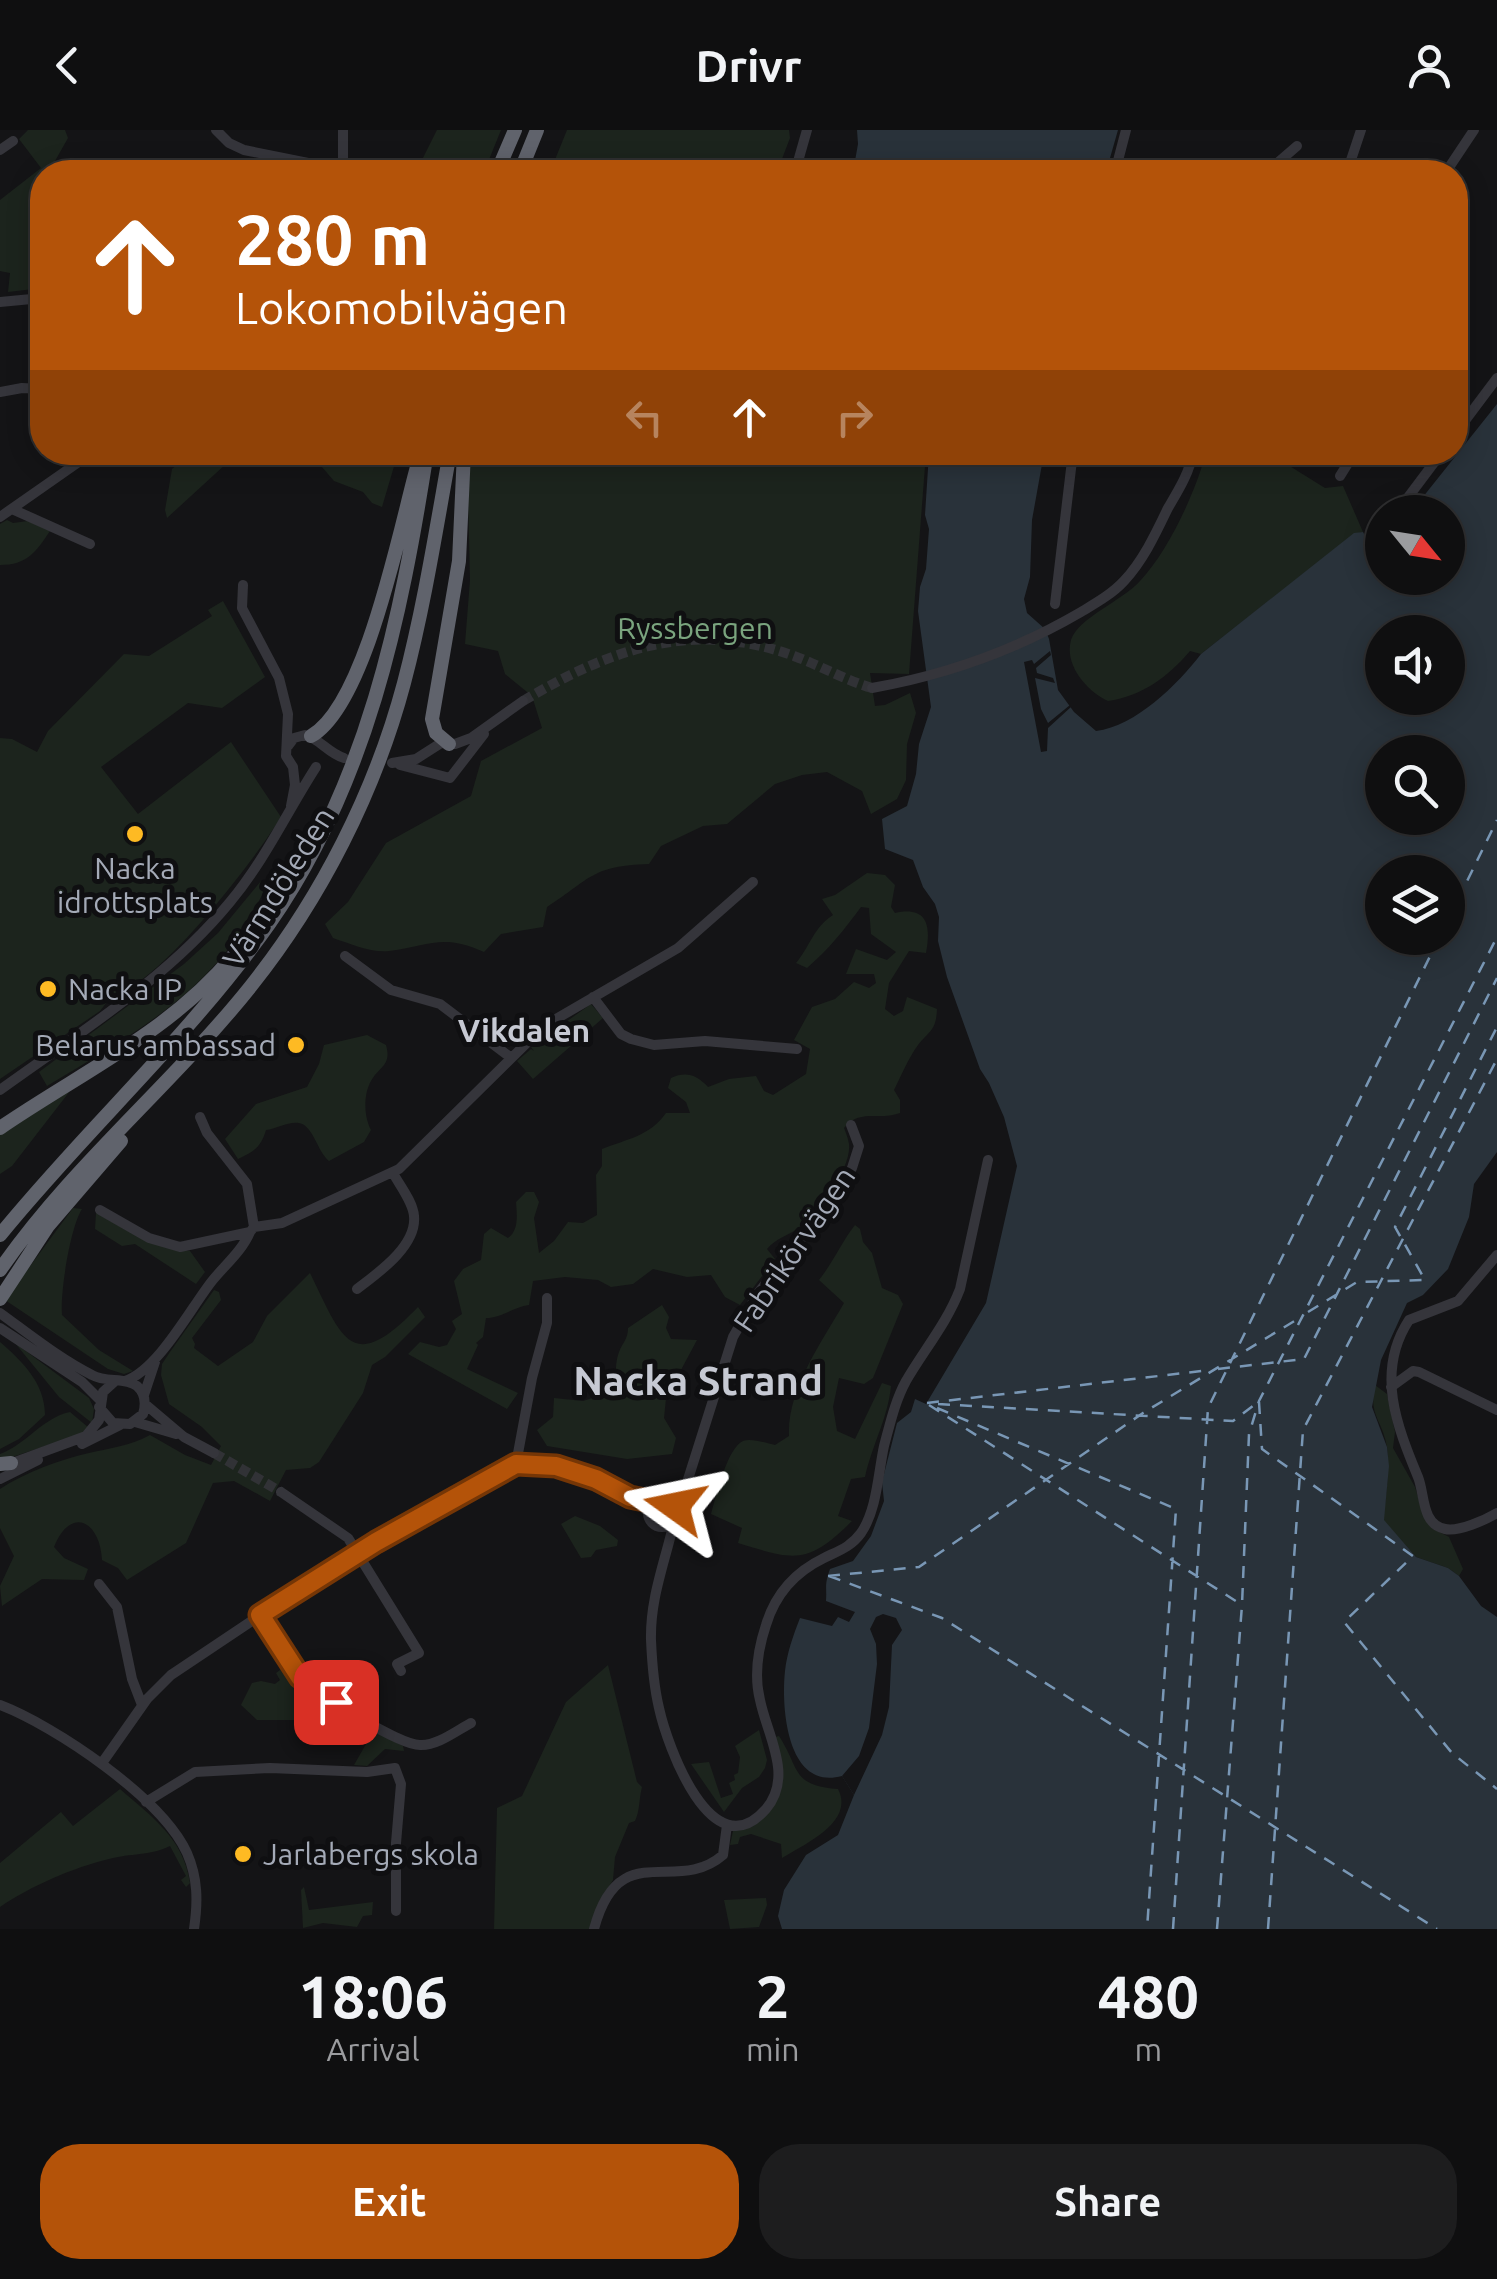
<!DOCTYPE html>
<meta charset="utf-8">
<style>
:root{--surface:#0f0f10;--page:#1d1d1e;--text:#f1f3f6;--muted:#9b9c9f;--line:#2f2f30;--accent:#b45309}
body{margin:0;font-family:Ubuntu,sans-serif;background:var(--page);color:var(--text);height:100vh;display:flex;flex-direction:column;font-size:38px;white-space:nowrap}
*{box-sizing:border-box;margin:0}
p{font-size:32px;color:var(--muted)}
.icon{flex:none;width:55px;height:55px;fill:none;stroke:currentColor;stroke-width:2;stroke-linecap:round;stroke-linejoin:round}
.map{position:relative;height:1799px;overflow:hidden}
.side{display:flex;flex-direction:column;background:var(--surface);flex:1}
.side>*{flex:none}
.hud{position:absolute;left:30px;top:30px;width:1438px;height:305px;border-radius:40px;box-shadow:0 5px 25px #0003,0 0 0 2px var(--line);background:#b45309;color:#fff;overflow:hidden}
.needle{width:65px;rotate:120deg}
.tools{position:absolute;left:1365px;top:365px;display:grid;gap:20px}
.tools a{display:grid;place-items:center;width:100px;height:100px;border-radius:50%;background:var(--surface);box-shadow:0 5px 25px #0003,0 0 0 2px var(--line);font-size:50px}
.pin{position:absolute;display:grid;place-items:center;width:85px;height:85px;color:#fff;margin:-42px;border-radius:20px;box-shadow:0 5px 15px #0006}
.me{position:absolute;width:110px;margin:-55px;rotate:282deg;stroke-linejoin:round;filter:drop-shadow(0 0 8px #0008)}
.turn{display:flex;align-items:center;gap:35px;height:210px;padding:0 40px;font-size:45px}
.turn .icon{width:130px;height:130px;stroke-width:2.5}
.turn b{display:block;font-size:70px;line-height:85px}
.lanes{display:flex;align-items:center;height:95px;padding:0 40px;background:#0003;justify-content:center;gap:50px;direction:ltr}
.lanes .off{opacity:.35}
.eta{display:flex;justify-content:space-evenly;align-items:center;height:170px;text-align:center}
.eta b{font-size:60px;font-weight:600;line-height:70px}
.primary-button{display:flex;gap:20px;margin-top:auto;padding:20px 40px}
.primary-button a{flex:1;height:115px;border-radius:40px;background:var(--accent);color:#fff;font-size:40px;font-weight:600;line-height:115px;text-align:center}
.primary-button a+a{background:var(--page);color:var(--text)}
header{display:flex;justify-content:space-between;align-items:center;height:130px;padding:0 40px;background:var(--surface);font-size:45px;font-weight:600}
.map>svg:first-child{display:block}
</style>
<header><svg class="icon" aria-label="back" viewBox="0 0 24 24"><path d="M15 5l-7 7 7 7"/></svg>Drivr<svg class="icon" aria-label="person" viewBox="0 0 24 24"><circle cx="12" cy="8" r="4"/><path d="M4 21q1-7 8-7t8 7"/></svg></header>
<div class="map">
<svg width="1497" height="1799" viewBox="0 0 1497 1799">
<rect width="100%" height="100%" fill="#141416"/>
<!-- green -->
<path fill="#1c241d" d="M28 0H65L68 8 55 31 65 42H42V158L8 162 10 143 0 141V70L41 38 19 9Z
M437 0H501L484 42H416Z
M567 0H789L790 8 777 42H550Z
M192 323H231L227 333 167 388 165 380 172 339Z
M310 323H398L382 377 372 373 363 362 334 351Z
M467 323H926L909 544 870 543 875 576 885 575 910 563 916 583 907 614 906 650 897 669 871 684 862 661 827 642 802 645 775 654 727 694 703 696 661 716 649 734C591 736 592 748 547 777L543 797 501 804 484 822C442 803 430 816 389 821 371 823 351 814 333 808L325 794 348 772 386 713 471 666 481 631 542 598 532 566 505 544 498 521 465 514 470 450Z
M1206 323H1296L1288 335 1325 358 1343 356 1363 402 1354 404 1201 524 1190 521C1168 547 1142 566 1108 571 1087 561 1064 535 1071 510 1078 488 1122 471 1140 451 1169 420 1195 363 1206 323Z
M7 390 13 393 28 391 50 401C36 422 27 435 0 435V394Z
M223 471 265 547 222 578 188 573 101 637 138 684 231 612 281 687C256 728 157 858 113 864L100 881 0 949V608L12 609 37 622 48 601 124 524 149 526 212 486 208 480Z
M867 743 885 745 895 755 891 777 895 783C928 776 931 796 926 823L909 821 889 853 885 879 894 886 903 881 907 867 937 879C936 901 930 900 918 915 909 927 901 946 894 960L900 970V983C879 991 860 978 844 998 846 1003 848 1008 849 1014 852 1038 818 1083 800 1097 788 1106 776 1108 767 1119L775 1129 740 1175 725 1167 711 1145 687 1147 653 1139 633 1154 611 1157 598 1150 565 1147 533 1151 529 1175C514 1177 501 1188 486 1188L483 1207 476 1213 478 1215 467 1239 518 1263 507 1279 408 1224 420 1212 439 1217 447 1215 456 1199 452 1191 462 1184 454 1151 463 1139 481 1130 484 1104 491 1098 508 1108C519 1100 517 1085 516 1072L526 1062H534L539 1072 534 1088 539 1123 554 1111 568 1092 583 1093 597 1085 596 1045 602 1036V1019C627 1009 650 1006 666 983H690L686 972 668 958 671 948C686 941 697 945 708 957L729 949 756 946 764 961 773 965 806 944 810 919 794 910 812 877 835 869 854 852 869 858 876 853 874 844H846L856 819 887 830 896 822 871 804 869 778 861 777C844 800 829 819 807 838L796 833C811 815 813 798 833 785L822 769 835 765Z
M261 751 267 754C222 857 138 901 47 956L39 942 184 834 218 803Z
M591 874 603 888 533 949 517 931 531 919 534 921 531 917Z
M367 905 386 915C392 936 379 936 371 951 363 965 364 987 371 1000L364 1012 329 1031C317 1021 313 995 299 993 289 991 276 999 266 1000 261 1017 254 1022 238 1029L225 1009 256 974 307 957 319 934 324 915Z
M70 961 12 1036 0 1044V1005Z
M73 1078 82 1079C70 1098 60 1163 62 1185L99 1220 133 1241 124 1244 108 1239 5 1170Z
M96 1083C129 1101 152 1118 190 1121L205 1142 196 1154 135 1114 122 1116 95 1099Z
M855 1095 860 1099 863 1112 872 1123 882 1158 898 1165 903 1174 873 1248 864 1254 839 1248 833 1277 837 1301 855 1309 882 1253 891 1256C888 1288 872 1315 865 1347L851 1349 838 1386 852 1391C807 1436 794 1430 738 1413L742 1398 711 1384C716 1367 727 1318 743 1311 751 1308 766 1313 775 1315L789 1306C787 1259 822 1212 844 1173L819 1150C834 1131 841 1113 855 1095Z
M310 1143C342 1208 351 1247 418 1177L425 1187 385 1227 372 1235 363 1263 319 1332 310 1338 286 1340 270 1371 234 1351 213 1353 186 1413 127 1450 118 1438 102 1430C100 1391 71 1375 54 1417L64 1428 88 1439 84 1450 42 1449 2 1476 0 1456 14 1426 0 1398V1359C26 1342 59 1330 89 1323 110 1318 130 1316 150 1305L185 1325 211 1335 221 1316 202 1297 169 1274 161 1245 162 1234 170 1222 214 1160 219 1162 221 1170 192 1208 195 1214 194 1218 218 1236 253 1212 267 1186Z
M662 1175 669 1187 666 1198 671 1209 697 1210 666 1268 664 1288 676 1308 672 1324 627 1329 547 1316 537 1300 553 1287 554 1268 583 1271 608 1263C620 1242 613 1239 619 1222 623 1212 628 1209 628 1198Z
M0 1212C22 1231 45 1253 45 1285L19 1309 0 1319Z
M15 1213 89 1268 94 1279 92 1293 59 1267Z
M1375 1255 1387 1264 1395 1302 1393 1318 1415 1357 1425 1389 1433 1399 1449 1407 1463 1439 1459 1446 1448 1438 1416 1427 1383 1390C1386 1366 1390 1340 1387 1317 1383 1291 1368 1285 1375 1255Z
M70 1282 89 1298 82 1304 0 1331V1324C27 1314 42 1288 70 1282Z
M575 1386 600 1396 618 1410 617 1416 596 1420 591 1427 581 1428 561 1394Z
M608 1535 637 1652 642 1657C639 1668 640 1681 635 1691L629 1693 615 1727 613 1750 602 1768 592 1799H494L497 1678 522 1666 566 1572Z
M283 1538 301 1561 319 1573 403 1616 404 1621 385 1619 367 1636 354 1635 366 1614 324 1590H257L241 1575 252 1553 261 1551 275 1554 280 1550 276 1543Z
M759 1600 767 1630 765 1638 759 1647 742 1658 724 1682 691 1634 709 1632 721 1668 733 1664 729 1653 735 1650 734 1645 738 1643 740 1627 735 1616Z
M779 1606C800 1638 791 1656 838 1659 855 1692 805 1714 782 1728L781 1714 751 1704 740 1707 738 1714 730 1715 733 1701 760 1691 775 1671V1607Z
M120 1659C152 1687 184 1709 190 1753L186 1757 181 1750 186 1746 170 1716C149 1726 131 1723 109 1729 72 1738 31 1756 0 1777V1733L61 1682 73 1696Z
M304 1757 309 1780 373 1772 372 1785 363 1786 357 1797 323 1793 303 1798 301 1760Z
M766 1768 767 1775 759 1797 730 1799 724 1770Z"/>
<!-- water -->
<path fill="#29323a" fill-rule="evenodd" d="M857 0H1118L1106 42H853L858 14Z
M1497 274V1022L1474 1054 1469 1087 1448 1139 1423 1165 1407 1173 1381 1230 1372 1277 1387 1317 1389 1336 1384 1390 1416 1427 1448 1438 1459 1446 1481 1476 1497 1487V1799H782L778 1786 784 1760 806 1725 838 1705 854 1665 842 1646C787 1661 781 1578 785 1541 787 1523 793 1506 800 1488L832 1496 838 1487 849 1492 855 1482 826 1471C827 1456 824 1456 830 1439L853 1431 871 1406 884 1371 882 1352 897 1293 911 1282 915 1269 926 1274 986 1173 1017 1036 1004 987 989 953 980 939 947 847 938 811 939 787 935 774 923 757 913 730 885 719 882 689 907 676 916 644 919 614 931 577 918 481 920 457 926 439 929 399 925 385 929 323H1044L1032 390 1030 447 1024 469 1027 483 1045 499 1049 509 1058 560 1074 582 1096 601C1136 596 1177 555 1201 524L1354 403 1363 402 1376 426 1382 418V448H1448V382H1411ZM1382 502H1448V568H1382ZM1382 622H1448V688H1382ZM1382 742H1448V808H1382Z"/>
<!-- pier -->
<path fill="#141416" d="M1050 521 1051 525 1036 538 1037 543 1053 548 1055 553 1035 548 1041 579 1048 593 1070 575 1071 577 1048 598 1047 621 1041 622 1024 532 1032 530 1034 534Z
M883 1484 896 1488 902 1500 892 1515 889 1577 882 1605 854 1665 842 1646 859 1626 869 1598 877 1534 876 1514 870 1499 876 1487Z"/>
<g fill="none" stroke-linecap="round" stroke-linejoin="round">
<!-- ferry -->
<path stroke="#7997b5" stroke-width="2.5" stroke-dasharray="12 10" stroke-linecap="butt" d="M1448 790 1497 690
M1308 1182 1357 1152 1425 1150 1395 1097 1497 897
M1218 1239 1304 1229 1497 848
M1259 1272 1262 1319 1413 1426 1344 1492 1452 1623 1497 1659
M927 1273 1210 1240
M938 1274 1233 1291 1258 1272
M929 1275 1242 1475
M937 1278 1176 1379 1147 1799
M828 1446 919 1437 1143 1283 1301 1187
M829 1446 942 1488 1437 1799
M1173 1799 1208 1278 1439 808
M1217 1799 1242 1475 1249 1304 1259 1271 1497 807
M1268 1799 1303 1300 1497 929"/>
<!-- minor-tunnel -->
<path stroke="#313236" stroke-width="10" stroke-dasharray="10 5" stroke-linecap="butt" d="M523 571C610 519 693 489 794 526 821 536 845 550 872 558
M214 1323 281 1362"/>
<!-- minor -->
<path stroke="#35353b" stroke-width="10" d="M216 0 229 13 244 20 353 42
M343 0V29L346 42
M0 20 13 11
M795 42 807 0
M1115 42 1126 0
M1267 42 1297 16
M1347 42 1361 0
M1446 42 1474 0
M0 172 42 168
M0 262 22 258 42 259
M1455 304 1497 248
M1340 346 1355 322
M14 380 90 414
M1397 382 1442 322
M0 387 93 322
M1381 394H1382
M243 455 242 478 279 548 288 584 286 626 293 637 295 655 291 676
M1055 474 1073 322
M872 558C946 545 1016 520 1081 482 1096 473 1112 464 1124 451 1143 431 1156 403 1168 378 1178 361 1190 342 1193 322
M288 616 294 608 305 605C320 609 328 623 344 628
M392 633 416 629 441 613 455 614 471 608 523 571
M400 635 450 648 484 604
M345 826 391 860 440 874 510 927
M593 867 621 904 631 909 654 915 705 911 797 919
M0 960C80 902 167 849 230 772 265 730 287 682 316 637
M200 987 207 1003 247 1054 254 1097
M100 1080 149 1108 180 1117 250 1102 254 1097 282 1093 399 1039 544 896 678 818 753 752
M1497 1125 1458 1171 1409 1190C1375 1242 1397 1296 1418 1347 1425 1364 1421 1394 1445 1399 1459 1402 1485 1390 1497 1383
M357 1159C378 1143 417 1116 414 1086 413 1072 400 1056 393 1043
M0 1183C29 1204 60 1229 92 1245 106 1253 125 1247 137 1256 146 1264 146 1274 143 1284L130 1294 113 1293 99 1277
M0 1198 82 1252 100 1270
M125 1251C158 1240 190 1179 212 1151 225 1135 242 1121 250 1102
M1391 1257 1413 1241 1419 1242 1497 1280
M144 1265 155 1232
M145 1274 184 1307 214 1323
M135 1292 176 1304
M82 1314 120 1295
M516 1334 532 1248 547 1193V1168
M7 1335 86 1306 99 1290 103 1262 114 1252
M0 1349 38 1330
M281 1362 348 1408 419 1523 397 1534 401 1541
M648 1383a14 14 0 1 1 28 0a14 14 0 1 1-28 0Z
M677 1384 733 1207 758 1163 836 1065 852 1038 859 1016 851 995
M674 1392C665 1432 650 1468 651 1510 652 1533 654 1557 659 1578 667 1615 712 1741 766 1679 794 1646 767 1605 760 1570 754 1546 758 1519 766 1495 775 1465 795 1442 824 1428 838 1421 851 1417 861 1403 877 1380 878 1344 884 1316 890 1294 895 1271 906 1251 924 1220 947 1193 960 1159L988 1030
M99 1454 117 1477 132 1549 142 1575
M260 1485C273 1505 282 1527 298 1545 313 1562 399 1615 420 1615 437 1616 456 1601 471 1593
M0 1575C55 1596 162 1668 187 1723 198 1748 198 1772 194 1799
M102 1633 147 1569 171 1545 313 1450 505 1337C561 1317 603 1367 654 1372
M146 1672 195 1642 270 1638 367 1642 395 1638 401 1654 396 1713V1781
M594 1799C619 1705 676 1766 723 1725L727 1695"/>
<!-- highway -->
<path stroke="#60636c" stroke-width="14" d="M497 42 515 0
M520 42 537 0
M311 606C366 575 400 398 417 337
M449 614 436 603 432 589 459 431 464 322
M0 998C80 943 170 902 233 826
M0 1105C86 999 190 906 269 794 367 654 401 489 427 322
M0 1140C72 1036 172 955 251 856 321 768 375 662 404 553 424 477 436 400 450 322
M0 1169 48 1096 121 1011
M0 1334 11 1333"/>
</g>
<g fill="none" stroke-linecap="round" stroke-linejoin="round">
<defs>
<path id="route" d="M336 1572 300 1547 260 1485 376 1412 516 1334 556 1336 596 1349 630 1367 654 1372 666 1370 675 1376"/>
</defs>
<!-- route casing -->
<use href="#route" stroke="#753606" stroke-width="25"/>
<!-- route -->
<use href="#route" stroke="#b45309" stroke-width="18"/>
</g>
<!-- markers -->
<g fill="#feba23" stroke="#0f0f11" stroke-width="4">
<circle cx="135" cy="704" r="10"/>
<circle cx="48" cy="859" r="10"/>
<circle cx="296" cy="915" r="10"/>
<circle cx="243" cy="1724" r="10"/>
</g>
<g text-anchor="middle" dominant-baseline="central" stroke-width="10" stroke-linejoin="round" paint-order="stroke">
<!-- park labels -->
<g font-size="30" fill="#7aa47e" stroke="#0f0f11">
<text x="695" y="498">Ryssbergen</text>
</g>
<!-- poi labels -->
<g font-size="30" fill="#a4aab7" stroke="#0f0f11" text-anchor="start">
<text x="135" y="738" text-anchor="middle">Nacka<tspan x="135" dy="34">idrottsplats</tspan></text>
<text x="68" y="859">Nacka IP</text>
<text x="276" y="915" text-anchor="end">Belarus ambassad</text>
<text x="263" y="1724">Jarlabergs skola</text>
</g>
<!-- street labels -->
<g font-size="30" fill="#a4aab7" stroke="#0f0f11">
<text transform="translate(278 757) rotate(-58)">Värmdöleden</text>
<text transform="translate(794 1119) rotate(-56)">Fabrikörvägen</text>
</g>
<!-- neighbourhood labels -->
<g font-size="32" font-weight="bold" fill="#c6c9d3" stroke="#0f0f11">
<text x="524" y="900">Vikdalen</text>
</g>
<!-- district labels -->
<g font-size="40" font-weight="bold" fill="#c6c9d3" stroke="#0f0f11">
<text x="698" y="1250">Nacka Strand</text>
</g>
</g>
</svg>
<div class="tools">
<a><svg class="needle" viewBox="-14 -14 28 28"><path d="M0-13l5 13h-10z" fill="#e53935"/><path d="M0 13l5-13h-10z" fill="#9b9c9f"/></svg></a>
<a><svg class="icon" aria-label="sound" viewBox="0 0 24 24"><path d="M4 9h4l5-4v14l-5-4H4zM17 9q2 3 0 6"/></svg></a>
<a><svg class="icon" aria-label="search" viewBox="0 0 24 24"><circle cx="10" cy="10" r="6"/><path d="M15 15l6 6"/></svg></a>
<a><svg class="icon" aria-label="layers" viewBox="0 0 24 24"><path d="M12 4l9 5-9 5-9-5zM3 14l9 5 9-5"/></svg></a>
</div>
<div class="pin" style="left:336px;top:1572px;background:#d93025"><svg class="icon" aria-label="arrive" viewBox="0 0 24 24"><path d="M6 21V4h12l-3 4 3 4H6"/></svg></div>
<svg class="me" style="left:675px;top:1376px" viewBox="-20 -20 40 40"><path d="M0-17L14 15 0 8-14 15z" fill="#b45309" stroke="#fff" stroke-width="4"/></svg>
<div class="hud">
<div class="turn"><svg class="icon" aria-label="ahead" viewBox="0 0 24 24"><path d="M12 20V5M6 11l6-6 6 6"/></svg><div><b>280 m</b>Lokomobilvägen</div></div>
<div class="lanes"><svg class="icon off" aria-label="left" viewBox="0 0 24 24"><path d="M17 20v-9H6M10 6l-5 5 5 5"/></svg><svg class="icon" aria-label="ahead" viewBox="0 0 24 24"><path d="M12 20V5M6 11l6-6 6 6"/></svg><svg class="icon off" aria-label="right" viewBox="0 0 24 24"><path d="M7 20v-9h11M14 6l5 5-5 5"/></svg></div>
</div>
</div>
<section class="side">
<div class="eta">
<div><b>18:06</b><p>Arrival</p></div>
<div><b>2</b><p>min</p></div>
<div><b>480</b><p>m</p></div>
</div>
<div class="primary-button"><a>Exit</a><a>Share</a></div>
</section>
